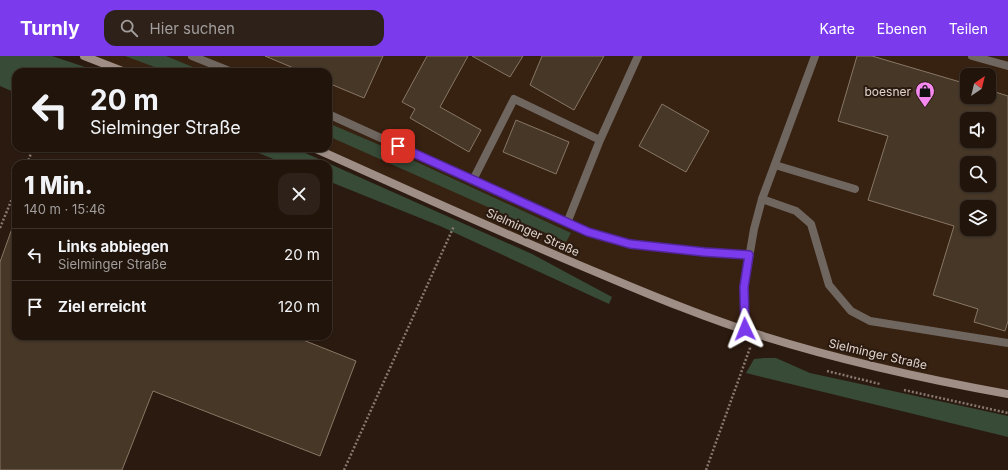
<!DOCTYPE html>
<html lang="de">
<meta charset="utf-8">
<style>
:root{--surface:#20140b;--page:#2d2119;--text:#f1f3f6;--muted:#a29e9d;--line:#3d332c;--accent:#7c3aed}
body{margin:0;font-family:Inter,sans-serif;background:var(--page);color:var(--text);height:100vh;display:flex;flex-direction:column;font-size:15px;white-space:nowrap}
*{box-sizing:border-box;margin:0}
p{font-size:13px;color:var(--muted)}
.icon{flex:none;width:22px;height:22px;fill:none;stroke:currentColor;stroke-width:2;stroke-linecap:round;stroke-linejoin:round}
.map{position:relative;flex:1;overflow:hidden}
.panel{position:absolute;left:12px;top:104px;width:320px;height:180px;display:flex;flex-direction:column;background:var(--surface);border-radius:12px;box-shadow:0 1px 3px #0004,0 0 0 1px var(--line)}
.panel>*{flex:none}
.banner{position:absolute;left:12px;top:12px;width:320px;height:84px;border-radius:12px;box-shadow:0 1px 3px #0004,0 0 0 1px var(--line);background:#20140b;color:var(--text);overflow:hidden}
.needle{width:26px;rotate:35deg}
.fabs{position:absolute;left:960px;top:12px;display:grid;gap:8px}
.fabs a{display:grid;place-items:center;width:36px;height:36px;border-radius:8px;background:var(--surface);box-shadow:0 1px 3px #0004,0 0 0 1px var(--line);font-size:20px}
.pin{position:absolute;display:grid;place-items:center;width:34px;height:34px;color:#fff;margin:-17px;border-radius:8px;box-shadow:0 2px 6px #0006}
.me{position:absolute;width:44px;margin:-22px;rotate:358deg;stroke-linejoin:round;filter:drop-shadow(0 0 3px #0008)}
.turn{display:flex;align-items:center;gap:14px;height:84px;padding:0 12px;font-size:18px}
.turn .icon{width:52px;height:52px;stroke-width:2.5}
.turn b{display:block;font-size:28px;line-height:34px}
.round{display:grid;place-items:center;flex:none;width:42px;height:42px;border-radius:12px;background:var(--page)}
.head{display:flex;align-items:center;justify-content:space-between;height:68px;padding:0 12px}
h1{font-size:24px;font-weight:800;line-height:30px}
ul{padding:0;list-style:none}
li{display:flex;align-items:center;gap:12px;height:52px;padding:0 12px;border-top:1px solid var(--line)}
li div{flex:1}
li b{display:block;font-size:15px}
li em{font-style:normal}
header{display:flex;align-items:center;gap:24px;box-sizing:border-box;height:56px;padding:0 20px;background:var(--accent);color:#fff}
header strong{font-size:19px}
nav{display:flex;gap:22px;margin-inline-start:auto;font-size:14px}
.search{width:280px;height:36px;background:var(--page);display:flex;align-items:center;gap:10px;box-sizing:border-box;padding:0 14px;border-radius:12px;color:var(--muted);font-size:15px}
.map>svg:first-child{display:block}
</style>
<header>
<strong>Turnly</strong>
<div class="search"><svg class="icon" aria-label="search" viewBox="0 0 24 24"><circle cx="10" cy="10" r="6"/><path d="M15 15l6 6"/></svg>Hier suchen</div>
<nav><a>Karte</a><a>Ebenen</a><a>Teilen</a></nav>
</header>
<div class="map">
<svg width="1008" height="414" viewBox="0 0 1008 414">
<rect width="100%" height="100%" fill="#2b1a0f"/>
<!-- built -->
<path fill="#372111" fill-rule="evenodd" d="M84 0H1008V338L858 307 683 252 314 92H328V16H125ZM967 19H989V41H967ZM967 63H989V85H967ZM967 107H989V129H967ZM967 151H989V173H967Z"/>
<!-- green -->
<path fill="#374b37" d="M0 0H52L100 16H16V37L0 30Z
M125 0H166L205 16H168Z
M328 67 382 90 571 177 566 186 328 80Z
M246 92H294L532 198 612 241 609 248 440 170 328 125V108H286Z
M764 302H776L810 317 1008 360V381L746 317 754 303Z"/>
<!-- building -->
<path fill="#463727" stroke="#887765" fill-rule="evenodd" d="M265 0H383L364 42 328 27V16H303Z
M427 0H468L440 51 481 74 469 96 410 62 415 53 402 46Z
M472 0H523L510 21Z
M542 0H604L574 54 530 29Z
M857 0H872L967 28V41H989V34L1008 40V265L1005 275 974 266 978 253 933 239 954 170 868 144 888 80 838 65ZM967 63H989V85H967ZM967 107H989V129H967ZM967 151H989V173H967Z
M662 48 709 75 686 116 639 90Z
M516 64 569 86 556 118 503 96Z
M14 167 16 168V280H293L356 305 320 400 153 335 122 414H0V206Z"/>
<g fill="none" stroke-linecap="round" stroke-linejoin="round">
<!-- path -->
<path stroke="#887970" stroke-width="2.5" stroke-dasharray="2 2" stroke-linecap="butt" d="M27 108 33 92
M0 172 16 133
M827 315 880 328
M904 334 1008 357
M344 414 454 170
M706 414 750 292 749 290"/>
<!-- lane -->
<path stroke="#6f6660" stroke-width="8" d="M600 84 638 0
M775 109 855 133
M473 124 514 43 600 84 567 167
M762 143 796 155 811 168 829 229 851 255 870 265 1008 287"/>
<!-- street -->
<path stroke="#6f6660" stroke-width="8" d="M192 0 232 16
M972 0 1008 10
M328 58 588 176 631 188 704 196 749 199
M745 273 744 231 754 173 762 143 815 0"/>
<!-- secondary -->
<path stroke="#9e8e86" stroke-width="8" d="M84 0 125 16
M314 92C410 135 506 179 603 219 655 241 708 263 763 280 843 305 925 323 1008 338"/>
</g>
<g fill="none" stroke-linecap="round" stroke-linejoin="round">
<defs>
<path id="route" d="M398 90 588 176 630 188 704 196 749 199 744 231 745 273"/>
</defs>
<!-- route casing -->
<use href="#route" stroke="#51269a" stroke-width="10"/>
<!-- route -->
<use href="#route" stroke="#7c3aed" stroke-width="7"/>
</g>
<!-- icons -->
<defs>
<symbol id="shop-pin" viewBox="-11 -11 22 30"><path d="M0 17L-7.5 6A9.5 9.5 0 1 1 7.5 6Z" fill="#f589ef" stroke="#2b1a0f"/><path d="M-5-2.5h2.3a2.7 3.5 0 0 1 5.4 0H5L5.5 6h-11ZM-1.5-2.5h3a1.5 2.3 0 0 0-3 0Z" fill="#111"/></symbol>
</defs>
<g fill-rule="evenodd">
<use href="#shop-pin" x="914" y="24" width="22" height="30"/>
</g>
<g text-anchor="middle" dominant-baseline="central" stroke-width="4" stroke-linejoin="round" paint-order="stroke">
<!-- poi labels -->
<g font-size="12" fill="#e0d4cc" stroke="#2b1a0f" text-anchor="end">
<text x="911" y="35">boesner</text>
</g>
<!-- street labels -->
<g font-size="12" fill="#e0d4cc" stroke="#2b1a0f">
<text transform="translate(533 176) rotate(24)">Sielminger Straße</text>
<text transform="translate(878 298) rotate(13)">Sielminger Straße</text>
</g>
</g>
</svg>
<div class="fabs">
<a><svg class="needle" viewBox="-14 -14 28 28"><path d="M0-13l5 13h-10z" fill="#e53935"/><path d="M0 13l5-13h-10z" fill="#a29e9d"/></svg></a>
<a><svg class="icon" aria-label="sound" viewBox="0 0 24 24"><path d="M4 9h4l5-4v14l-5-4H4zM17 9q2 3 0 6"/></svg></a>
<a><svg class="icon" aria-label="search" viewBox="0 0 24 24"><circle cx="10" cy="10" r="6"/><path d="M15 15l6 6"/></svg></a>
<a><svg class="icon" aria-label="layers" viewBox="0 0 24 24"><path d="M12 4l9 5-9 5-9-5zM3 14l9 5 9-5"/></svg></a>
</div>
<div class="pin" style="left:398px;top:90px;background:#d93025"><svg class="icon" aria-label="arrive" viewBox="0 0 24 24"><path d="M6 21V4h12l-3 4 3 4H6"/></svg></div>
<svg class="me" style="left:745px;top:273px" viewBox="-20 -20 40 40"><path d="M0-17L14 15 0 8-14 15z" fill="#7c3aed" stroke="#fff" stroke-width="4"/></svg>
<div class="banner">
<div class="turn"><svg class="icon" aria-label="left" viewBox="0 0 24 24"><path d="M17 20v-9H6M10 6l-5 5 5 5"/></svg><div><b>20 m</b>Sielminger Straße</div></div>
</div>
<section class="panel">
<div class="head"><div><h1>1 Min.</h1><p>140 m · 15:46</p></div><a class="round"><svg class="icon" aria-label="close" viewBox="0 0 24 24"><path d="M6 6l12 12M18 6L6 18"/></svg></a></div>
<ul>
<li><svg class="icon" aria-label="left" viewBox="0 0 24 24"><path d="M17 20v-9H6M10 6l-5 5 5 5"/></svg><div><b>Links abbiegen</b><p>Sielminger Straße</p></div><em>20 m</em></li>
<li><svg class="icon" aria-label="arrive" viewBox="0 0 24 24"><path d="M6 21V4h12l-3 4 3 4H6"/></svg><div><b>Ziel erreicht</b></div><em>120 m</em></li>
</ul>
</section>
</div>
